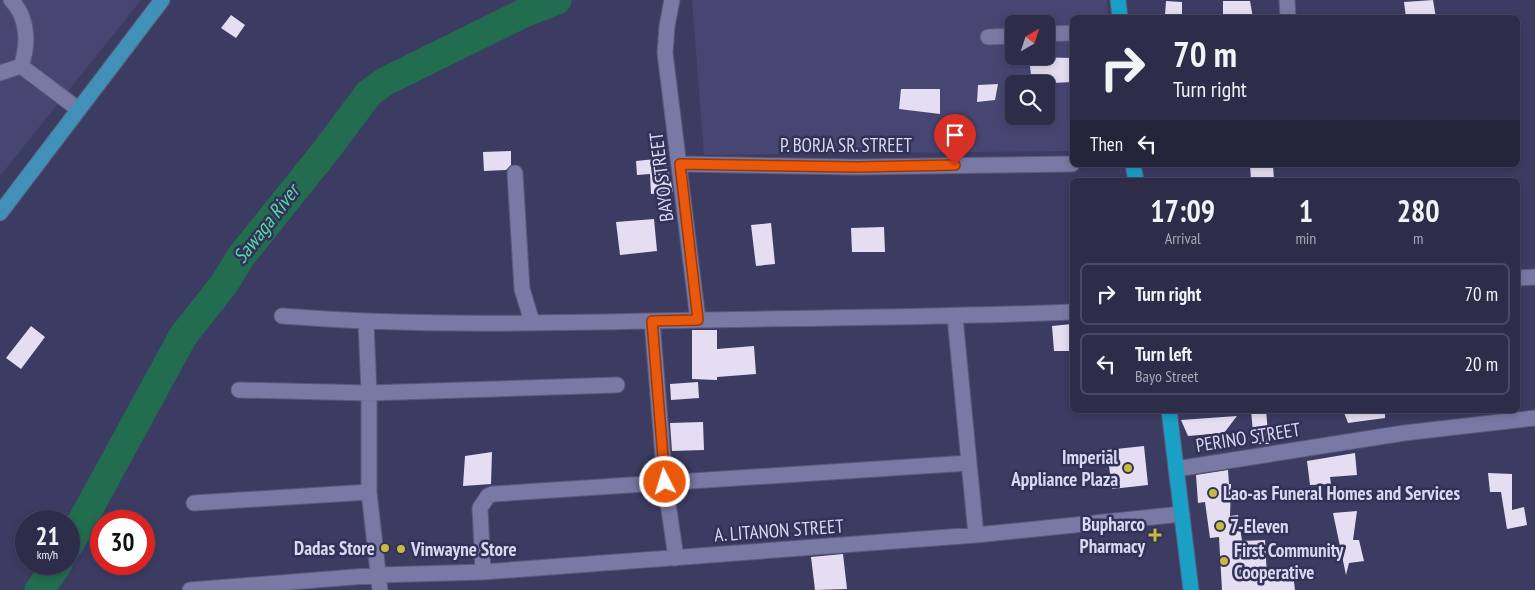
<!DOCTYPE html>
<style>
:root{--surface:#2d2d4a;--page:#353551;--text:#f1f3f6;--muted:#a7a8b5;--line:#484962}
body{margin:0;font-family:"PT Sans Narrow",sans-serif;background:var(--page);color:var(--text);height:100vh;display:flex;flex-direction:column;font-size:19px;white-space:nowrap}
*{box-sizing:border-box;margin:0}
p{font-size:16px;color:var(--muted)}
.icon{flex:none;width:28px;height:28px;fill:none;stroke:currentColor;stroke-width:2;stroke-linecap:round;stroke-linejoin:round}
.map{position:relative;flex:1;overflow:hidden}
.panel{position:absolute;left:1070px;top:178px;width:450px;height:235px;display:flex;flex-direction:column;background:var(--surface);border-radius:8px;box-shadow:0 2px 8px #0003,0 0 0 1px var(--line)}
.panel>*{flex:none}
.guide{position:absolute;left:1070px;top:15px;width:450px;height:152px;border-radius:8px;box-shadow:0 2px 8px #0003,0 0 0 1px var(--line);background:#2d2d4a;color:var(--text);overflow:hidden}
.needle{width:32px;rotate:39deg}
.tools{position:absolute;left:1005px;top:15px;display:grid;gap:10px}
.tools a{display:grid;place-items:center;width:50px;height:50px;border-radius:8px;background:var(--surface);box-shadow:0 2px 8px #0003,0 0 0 1px var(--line);font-size:25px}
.speed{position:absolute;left:15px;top:510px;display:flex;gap:10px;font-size:25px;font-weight:700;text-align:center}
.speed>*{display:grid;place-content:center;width:65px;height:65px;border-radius:50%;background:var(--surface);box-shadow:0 2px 8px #0003,0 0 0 1px var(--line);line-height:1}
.speed small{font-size:12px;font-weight:400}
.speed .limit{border:8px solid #d22;background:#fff;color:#111}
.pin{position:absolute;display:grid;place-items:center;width:42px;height:42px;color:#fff;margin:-51px -21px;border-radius:50% 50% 50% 0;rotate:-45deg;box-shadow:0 0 5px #0007}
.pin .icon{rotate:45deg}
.me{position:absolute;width:55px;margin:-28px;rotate:355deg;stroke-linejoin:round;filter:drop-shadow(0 0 4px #0008)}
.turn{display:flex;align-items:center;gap:18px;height:105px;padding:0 20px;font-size:22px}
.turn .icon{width:65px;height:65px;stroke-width:2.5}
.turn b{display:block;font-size:35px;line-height:42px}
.then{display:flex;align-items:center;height:48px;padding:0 20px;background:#0003;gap:10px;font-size:19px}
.eta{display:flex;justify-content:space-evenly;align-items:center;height:85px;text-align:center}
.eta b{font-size:30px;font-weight:700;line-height:35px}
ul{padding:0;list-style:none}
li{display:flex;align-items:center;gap:15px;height:62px;margin:0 10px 8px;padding:0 10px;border:2px solid var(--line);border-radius:8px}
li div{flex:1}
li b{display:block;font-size:19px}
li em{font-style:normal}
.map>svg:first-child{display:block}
</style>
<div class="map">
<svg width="1535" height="590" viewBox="0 0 1535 590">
<rect width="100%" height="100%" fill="#3c3c63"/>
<!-- built -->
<path fill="#474673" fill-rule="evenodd" d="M0 0H141L0 176Z
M692 0H1107L1108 17 1072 18V151L704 155ZM1014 24H1046V56H1014ZM1014 84H1046V116H1014Z"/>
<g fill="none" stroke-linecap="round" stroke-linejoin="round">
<!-- river -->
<path stroke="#226c4f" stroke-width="29" d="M69 545 183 336 224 284 242 255 324 153 369 93 386 81 524 13 557 0
M39 590 58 564"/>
</g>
<!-- building -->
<path fill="#e5ddf1" d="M1433 0 1436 18H1406L1404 2Z
M1166 1 1182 2V18L1165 15Z
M1223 1H1250L1253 18H1223Z
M231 15 245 25 236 38 221 28Z
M1029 57 1072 58V82L1032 84Z
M998 84 995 100 977 102 978 85Z
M901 89H940V114L899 109Z
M511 151V165L506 170 484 171 483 152Z
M666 158 673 192 651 194 650 174 637 175 636 161Z
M1250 165H1273L1274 180H1251Z
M654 219 657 251 620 255 616 222Z
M771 223 775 264 756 266 751 225Z
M884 227 885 252H852L851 228Z
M1072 324V351H1054L1052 326Z
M31 326 45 337 21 369 6 358Z
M692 330H717V349L754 346 756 374 717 377V380L692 379Z
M698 382 699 398 671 400 670 384Z
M1251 410H1266L1269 444H1254Z
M1343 410H1385V418L1348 423Z
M1237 416 1224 433 1188 436 1181 420Z
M703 422 704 450 672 451 670 423Z
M1144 446 1148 485 1112 489 1107 450Z
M492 452 491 484 463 486 465 456Z
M1355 453 1357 475 1330 477 1331 484 1310 485 1307 461Z
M1228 470 1229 484H1231L1230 516 1238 515 1242 541 1265 540 1267 577 1293 574 1295 590H1222L1219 537 1210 538 1205 502 1198 503 1196 475Z
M1488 473 1512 474V510L1524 507 1527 525 1507 529 1501 492H1490Z
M1357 511 1353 540H1359L1364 561 1349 563 1346 575 1333 513Z
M843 554 847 589 815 590 811 557Z"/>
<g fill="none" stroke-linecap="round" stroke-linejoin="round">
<defs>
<path id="minor" d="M11 0C28 17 29 44 21 66L78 109
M672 0 667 26 665 53 698 320
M1287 0 1288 18
M1046 34 1072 33
M988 37 1014 36
M0 73 21 66
M680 164 857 167 1072 164
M515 173 522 289 532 322
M1518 278 1535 277
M282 316C420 327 560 323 699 320 823 318 948 317 1072 312
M955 317 976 535
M652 321 665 482 676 558
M366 323 369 393V492L380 590
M239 390 369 393 617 385
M1176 469 1404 433 1535 418
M194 503 369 492
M483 572 480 508 488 496 493 494 969 463
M190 590 379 575 483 572 976 535 1182 514"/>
<path id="major" d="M0 213 162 0"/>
<path id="highway" d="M1118 0 1120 18
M1133 165 1136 180
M1169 410 1191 590"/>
</defs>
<!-- minor casing -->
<use href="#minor" stroke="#5a5979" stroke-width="17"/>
<!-- major casing -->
<use href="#major" stroke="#5a5979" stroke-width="17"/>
<!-- highway casing -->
<use href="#highway" stroke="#5a5979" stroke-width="17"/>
<!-- minor -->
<use href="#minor" stroke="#7979a5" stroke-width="15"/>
<!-- major -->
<use href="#major" stroke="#4090b8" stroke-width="15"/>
<!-- highway -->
<use href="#highway" stroke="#1a9fc5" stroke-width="15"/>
</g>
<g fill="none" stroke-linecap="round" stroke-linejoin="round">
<defs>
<path id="route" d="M665 482 652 321 698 320 680 164 857 167 955 165"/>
</defs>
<!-- route casing -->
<use href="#route" stroke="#983908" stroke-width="12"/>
<!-- route -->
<use href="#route" stroke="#ea580c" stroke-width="9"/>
</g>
<!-- markers -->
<g fill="#c8bb3b" stroke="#323157" stroke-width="2">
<circle cx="1128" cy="468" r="5"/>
<circle cx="1213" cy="493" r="5"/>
<circle cx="1220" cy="526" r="5"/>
<path d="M1152.5 527.5h5v5h5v5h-5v5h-5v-5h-5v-5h5z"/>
<circle cx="385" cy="548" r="5"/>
<circle cx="401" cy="549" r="5"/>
<circle cx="1224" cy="561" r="5"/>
</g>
<g text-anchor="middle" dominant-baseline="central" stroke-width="5" stroke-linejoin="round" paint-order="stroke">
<!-- street labels -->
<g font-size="19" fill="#d8d9f1" stroke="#323157">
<text x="846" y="145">P. BORJA SR. STREET</text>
<text transform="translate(661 177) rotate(-97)">BAYO STREET</text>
<text transform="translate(1248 437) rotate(-9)">PERINO STREET</text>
<text transform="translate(779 530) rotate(-4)">A. LITANON STREET</text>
</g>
<!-- poi labels -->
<g font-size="19" font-weight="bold" fill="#d8d9f1" stroke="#323157" text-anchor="start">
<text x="1118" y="457" text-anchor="end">Imperial<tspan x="1118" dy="22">Appliance Plaza</tspan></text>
<text x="1223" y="493">Lao-as Funeral Homes and Services</text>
<text x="1145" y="524" text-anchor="end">Bupharco<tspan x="1145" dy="22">Pharmacy</tspan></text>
<text x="1230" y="526">7-Eleven</text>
<text x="375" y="548" text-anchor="end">Dadas Store</text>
<text x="411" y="549">Vinwayne Store</text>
<text x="1234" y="550">First Community<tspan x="1234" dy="22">Cooperative</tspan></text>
</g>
<!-- water labels -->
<g font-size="20" font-style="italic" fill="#57dba6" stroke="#323157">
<text transform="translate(266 224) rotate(-52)">Sawaga River</text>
</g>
</g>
</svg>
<div class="tools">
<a><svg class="needle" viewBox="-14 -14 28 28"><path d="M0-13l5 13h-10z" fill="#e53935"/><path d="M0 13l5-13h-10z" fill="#a7a8b5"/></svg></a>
<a><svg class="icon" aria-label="search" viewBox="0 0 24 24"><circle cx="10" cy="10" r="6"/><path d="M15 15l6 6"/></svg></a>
</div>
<div class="speed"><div>21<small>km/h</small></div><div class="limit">30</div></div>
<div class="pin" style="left:955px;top:165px;background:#d93025"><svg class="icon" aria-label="arrive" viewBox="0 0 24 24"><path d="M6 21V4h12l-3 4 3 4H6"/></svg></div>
<svg class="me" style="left:665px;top:482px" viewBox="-20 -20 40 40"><circle r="17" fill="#ea580c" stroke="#fff" stroke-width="3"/><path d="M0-11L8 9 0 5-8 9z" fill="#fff"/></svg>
<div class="guide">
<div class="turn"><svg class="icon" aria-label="right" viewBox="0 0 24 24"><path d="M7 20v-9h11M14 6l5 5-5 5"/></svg><div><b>70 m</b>Turn right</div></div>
<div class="then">Then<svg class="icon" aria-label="left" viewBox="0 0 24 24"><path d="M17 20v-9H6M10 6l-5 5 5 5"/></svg></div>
</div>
<section class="panel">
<div class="eta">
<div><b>17:09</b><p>Arrival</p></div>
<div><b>1</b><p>min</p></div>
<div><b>280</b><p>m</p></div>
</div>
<ul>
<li><svg class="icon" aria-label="right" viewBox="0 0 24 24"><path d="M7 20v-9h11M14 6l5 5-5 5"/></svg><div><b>Turn right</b></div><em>70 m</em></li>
<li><svg class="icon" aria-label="left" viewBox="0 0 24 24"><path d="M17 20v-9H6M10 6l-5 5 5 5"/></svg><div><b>Turn left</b><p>Bayo Street</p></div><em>20 m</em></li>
</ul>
</section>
</div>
